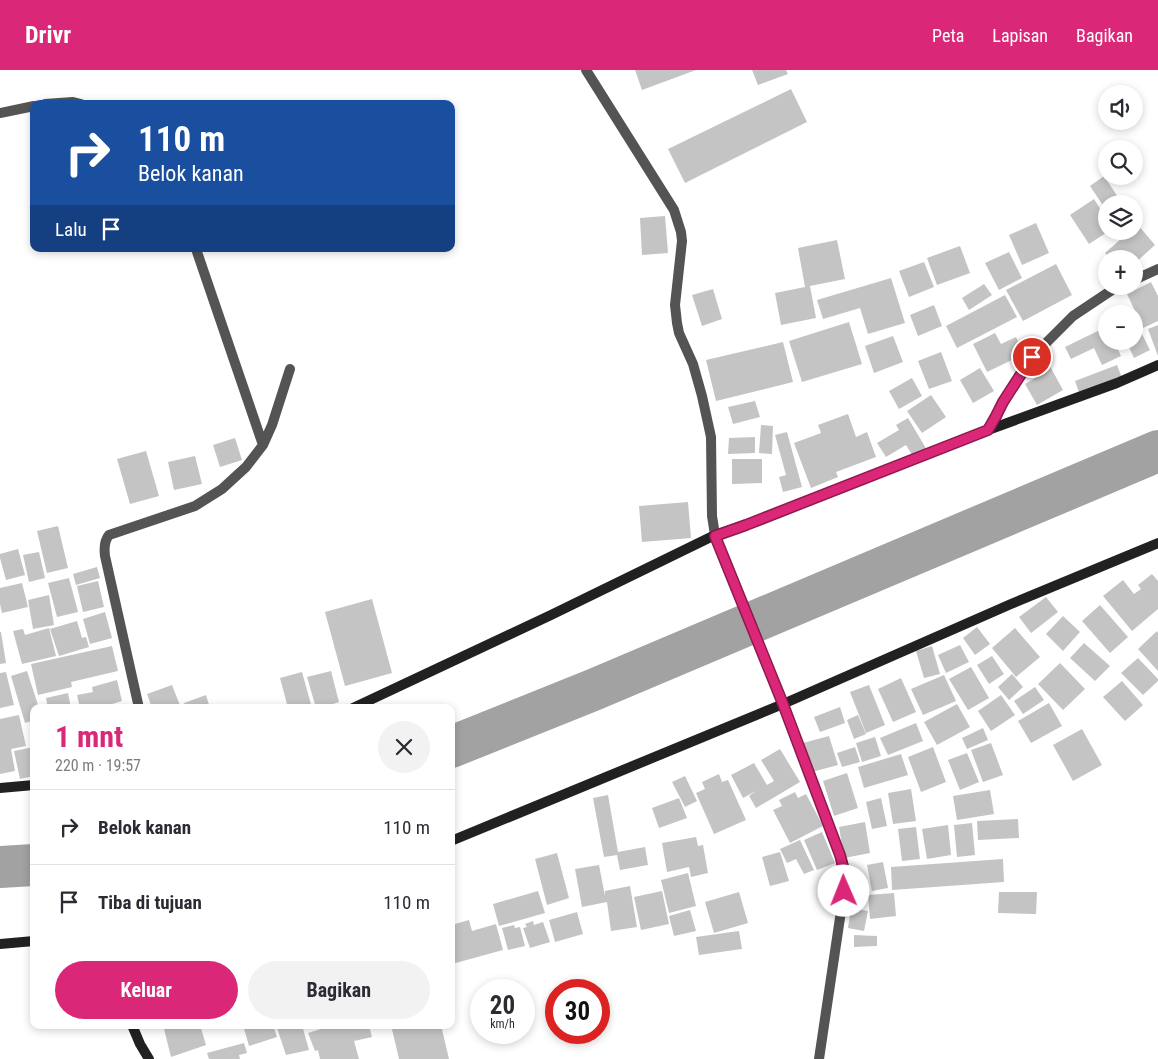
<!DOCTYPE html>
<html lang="id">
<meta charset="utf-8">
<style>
:root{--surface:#fff;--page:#f2f2f3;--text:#2b2b33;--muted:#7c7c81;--line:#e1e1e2;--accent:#db2777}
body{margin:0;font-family:"Roboto Condensed",sans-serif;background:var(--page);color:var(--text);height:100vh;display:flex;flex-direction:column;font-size:19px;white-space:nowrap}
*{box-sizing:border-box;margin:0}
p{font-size:16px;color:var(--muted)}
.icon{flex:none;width:28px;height:28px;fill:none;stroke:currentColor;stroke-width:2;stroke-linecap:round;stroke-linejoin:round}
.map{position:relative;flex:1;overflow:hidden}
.drawer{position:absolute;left:30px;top:634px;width:425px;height:325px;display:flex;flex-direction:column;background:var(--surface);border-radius:10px;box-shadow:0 2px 8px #0003}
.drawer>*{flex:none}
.top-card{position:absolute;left:30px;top:30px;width:425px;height:152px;border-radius:10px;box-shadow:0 2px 8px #0003;background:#1a4fa0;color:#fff;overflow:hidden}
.controls{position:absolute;left:1098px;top:15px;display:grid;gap:10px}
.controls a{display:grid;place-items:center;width:45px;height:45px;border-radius:50%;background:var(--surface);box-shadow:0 2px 8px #0003;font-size:25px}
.speed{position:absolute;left:470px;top:909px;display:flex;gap:10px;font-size:25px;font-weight:700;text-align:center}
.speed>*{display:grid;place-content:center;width:65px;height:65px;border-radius:50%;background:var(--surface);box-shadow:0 2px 8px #0003;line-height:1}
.speed small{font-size:12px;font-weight:400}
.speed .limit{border:8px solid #d22;background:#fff;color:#111}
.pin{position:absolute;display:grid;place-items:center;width:42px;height:42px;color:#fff;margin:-21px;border:2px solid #fff;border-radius:50%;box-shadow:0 1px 5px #0007}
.me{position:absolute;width:55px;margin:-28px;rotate:359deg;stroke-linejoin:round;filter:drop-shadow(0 0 4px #0008)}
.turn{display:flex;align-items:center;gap:18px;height:105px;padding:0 25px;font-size:22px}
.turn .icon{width:65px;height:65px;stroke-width:2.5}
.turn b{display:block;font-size:35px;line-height:42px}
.then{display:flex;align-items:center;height:48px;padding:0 25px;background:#0003;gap:10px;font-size:19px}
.round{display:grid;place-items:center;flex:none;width:52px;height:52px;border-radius:26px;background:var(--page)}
.overview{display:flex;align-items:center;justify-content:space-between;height:85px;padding:0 25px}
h1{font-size:30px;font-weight:700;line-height:38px;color:var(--accent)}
.primary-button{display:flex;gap:10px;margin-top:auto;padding:10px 25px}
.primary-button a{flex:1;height:58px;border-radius:30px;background:var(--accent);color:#fff;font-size:20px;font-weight:700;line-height:58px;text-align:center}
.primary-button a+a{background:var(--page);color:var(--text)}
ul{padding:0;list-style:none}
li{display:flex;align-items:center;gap:15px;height:75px;padding:0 25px;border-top:1px solid var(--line)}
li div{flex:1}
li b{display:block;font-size:19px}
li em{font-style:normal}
header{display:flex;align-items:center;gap:30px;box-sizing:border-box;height:70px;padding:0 25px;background:var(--accent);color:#fff}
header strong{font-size:24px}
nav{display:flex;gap:28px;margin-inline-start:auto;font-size:18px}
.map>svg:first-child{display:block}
</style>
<header>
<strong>Drivr</strong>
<nav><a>Peta</a><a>Lapisan</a><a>Bagikan</a></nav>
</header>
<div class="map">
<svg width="1158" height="989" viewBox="0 0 1158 989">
<rect width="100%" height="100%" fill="#fff"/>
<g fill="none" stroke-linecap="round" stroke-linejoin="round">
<!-- river -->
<path stroke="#a2a2a2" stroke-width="42" d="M451 677 593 620 1158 381
M0 797 34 795"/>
</g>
<!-- building -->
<path fill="#c4c4c4" d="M635 0H696L642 20Z
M752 0H786L788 4 758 15Z
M791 19 807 52 685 113 668 79Z
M1104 106 1118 127 1109 134H1106L1104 137 1090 116Z
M1094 129 1106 148V161H1109L1089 174 1070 145Z
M665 146 668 183 642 185 640 148Z
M1036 153 1049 183 1022 195 1009 165Z
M1138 155 1155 175 1134 194V189H1111L1105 183 1130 161H1134V158Z
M837 170 845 209 810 216 816 248 781 255 775 223 805 217 798 178Z
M960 176 970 203 937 215 927 188Z
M1009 182 1022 208 999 220 985 193Z
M924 192 934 217 909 227 899 201Z
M1056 194 1072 225 1023 251 1006 220Z
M891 208 905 253 868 264 860 238 823 249 817 230Z
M1151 212 1158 226V251L1143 258 1127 224Z
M984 214 992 225 969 240 962 228Z
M713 219 722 249 702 256 692 225Z
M1005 225 1017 247 957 278 946 256Z
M934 235 942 256 918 266 910 245Z
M1135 250 1150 280 1134 288 1126 271H1134V251Z
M849 252 862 294 802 312 789 271Z
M1158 255V286L1148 259Z
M1106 257V271H1114L1121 286 1102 295 1094 278 1071 289 1065 277Z
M995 263 1001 274 1016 267 1024 284 987 302 973 274Z
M893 266 903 292 874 303 865 276Z
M783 272 793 312 716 331 706 290Z
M941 282 952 311 929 319 918 291Z
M1046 289 1063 320 1037 335 1025 314 1037 307 1031 297Z
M1117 295 1122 308 1080 325 1075 311Z
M980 298 994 321 973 333 960 310Z
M912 308 922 326 899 339 889 321Z
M931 325 946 347 922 363 907 341Z
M755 331 760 347 733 354 728 337Z
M848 344 856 367 867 362 876 387 836 402 838 407 811 418 794 373 821 363 818 355Z
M908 348 927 380 914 388 906 375 886 387 877 373 899 360 896 355Z
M761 355 773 356 772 384 759 383Z
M787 362 802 417 783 422 779 407 786 405 775 365Z
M755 367V383L728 384 729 368Z
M235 368 242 390 220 397 213 375Z
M146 381 159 426 130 434 117 389Z
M195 386 202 414 174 420 168 392Z
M732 389H762V413L732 414Z
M688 432 691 468 642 472 639 436Z
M58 456 68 498 47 503 37 461Z
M18 479 25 505 6 510 0 488V484Z
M39 482 45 508 29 512 23 485Z
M97 497 100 508 76 515 73 504Z
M1152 504 1158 511V539L1132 561 1103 526 1123 510 1134 524 1141 519 1138 515Z
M69 508 78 542 57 547 48 513Z
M98 511 104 537 83 542 77 516Z
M22 513 28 537 2 543 0 534V518Z
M49 525 54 555 33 559 28 530Z
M1046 527 1058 542 1031 563 1019 547Z
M372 529 392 603 345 616 325 542Z
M1100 535 1128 567 1110 583 1082 551Z
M105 542 112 568 90 574 83 549Z
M1063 546 1080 562 1063 581 1046 564Z
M77 551 82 568 86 567 89 577 59 586 50 559Z
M977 557 990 574 975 585 963 568Z
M49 558 56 586 22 594 13 561 23 559 25 565Z
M1015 558 1040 587 1016 607 992 578Z
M1157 561 1158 563V601L1138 579Z
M0 562H1L6 593 0 594Z
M1084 573 1110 596 1095 611 1070 588Z
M960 575 969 592 946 603 938 585Z
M112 576 118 601 71 612 72 617 38 625 31 594Z
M932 576 940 604 924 608 916 581Z
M992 586 1004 604 989 614 977 595Z
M1138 588 1158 609V611L1143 625 1121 603Z
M1060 593 1085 619 1063 640 1038 614Z
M971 597 989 628 968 640 949 609Z
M27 601 39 638H34V650L25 653 11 606Z
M331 601 339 632 321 638H316L307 607Z
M6 602 14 635 0 638V603Z
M302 602 312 638H288L280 608Z
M1012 604 1023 617 1009 630 998 617Z
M944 605 956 631 923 645 911 619Z
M901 608 916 642 893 652 878 619Z
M117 610 122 631 99 638H80L77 625 93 622 92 617Z
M1122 611 1143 635 1125 651 1103 627Z
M172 615 181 638H152L147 624Z
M869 615 885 655 866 663 850 622Z
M1035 617 1044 630 1023 644 1014 631Z
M68 623 71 638H48L46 628Z
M206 625 210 638H186L184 633Z
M1001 625 1015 645 991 661 978 641Z
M1049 633 1062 656 1031 673 1018 651Z
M957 634 970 657 937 675 924 652Z
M840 637 845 653 820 662 814 647Z
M19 645 26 676 11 679 15 701 0 704V649Z
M858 645 866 664 854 669 847 650Z
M916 653 923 671 888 685 880 668Z
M983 658 988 670 967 679 962 668Z
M1082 659 1102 695 1073 711 1053 675Z
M829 666 838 695 812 702 803 673Z
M875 667 881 686 862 692 856 673Z
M991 673 1003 705 983 712 971 680Z
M34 677V706L20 709 14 681Z
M855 677 860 692 842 697 837 683Z
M933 677 946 712 921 722 908 687Z
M780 679 800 712 756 738 749 726 756 721 743 728 731 705 754 693 767 715 774 711 761 690Z
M967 683 979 712 960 720 948 690Z
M901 684 908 705 864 718 858 697Z
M847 703 858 738 834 746 823 711Z
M719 704 722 712 728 710 746 750 714 764 696 723 705 719 702 712Z
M685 706 697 731 685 737 672 712Z
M911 719 916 751 893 754 888 723Z
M990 720 994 744 957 750 953 726Z
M795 722 798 728 806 724 823 756 790 773 773 740 782 736 779 730Z
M608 725 618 782 645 777 648 795 620 800 617 785 604 787 593 728Z
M679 728 687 748 659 758 652 738Z
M881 728 887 756 872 759 866 732Z
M1018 749 1019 768 978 770 977 751Z
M865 752 870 783 844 788 839 757Z
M972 753 975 785 957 787 954 755Z
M948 755 951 785 927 789 922 759Z
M916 757 920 789 902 791 898 759Z
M822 762 835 793 817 800 804 770Z
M696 767 698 776 703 775 708 803 691 807 689 797 667 802 662 773Z
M800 770 814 800 804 804 796 789 787 793 780 779Z
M780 782 789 811 770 816 762 787Z
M557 783 569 828 547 835 535 789Z
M1003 789 1004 812 892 820 891 797Z
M883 792 888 818 872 821 867 795Z
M599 795 605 826V821L630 816 637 857 611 861 607 832 582 837 575 799Z
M688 803 696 836 669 843 661 810Z
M538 821 545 843 499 856 493 834Z
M662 821 669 854 641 860 634 827Z
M739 822 748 853 714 863 705 832Z
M999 822H1037L1036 844 998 843Z
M894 823 896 846 870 849 868 825Z
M851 838 868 841 864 861 848 858Z
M690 840 696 861 674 866 669 846Z
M577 842 583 864 555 872 549 850Z
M469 850 472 861 496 854 503 880 452 894 451 889V861L452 860 451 855Z
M533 851 534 855 543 852 550 872 530 878 523 858 527 857 525 854Z
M514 855 515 858 520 857 525 876 508 880 502 858Z
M739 861 742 879 699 885 696 867Z
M854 865 877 866V876L854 877Z
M175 955H200L206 975 171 987 164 959Z
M243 955H273L277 967 249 976Z
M276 955H302L309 980 286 985Z
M334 955H369L372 967 354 971 359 989H320L318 980 315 981 308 963Z
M391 955H441L449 989H399Z
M244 973 247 983 239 985 240 989H209L207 983Z"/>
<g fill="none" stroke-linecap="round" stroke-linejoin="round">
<!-- street -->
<path stroke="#545454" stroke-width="10" d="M586 0 674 140 681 162 682 171 675 235 677 253 679 263 693 294 702 326 711 367 712 446 715 465 783 634 844 796 845 807 844 821 819 989
M45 34 73 32 81 34
M0 43 34 36
M196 179 263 375
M1134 210 1158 199
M988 360 997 346 1003 332 1032 287 1073 246 1118 216
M139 638 105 486C104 478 104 471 109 465L195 436 222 419 246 397 263 375 272 355 290 299"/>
<!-- secondary -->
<path stroke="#212121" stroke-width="10" d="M353 638 551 545 715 465 746 455 988 360 1117 313 1158 295
M0 718 34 715
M451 771 783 634 1011 534 1158 473
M0 874 34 871
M132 955 140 974 149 989"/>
</g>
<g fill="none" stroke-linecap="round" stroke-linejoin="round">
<defs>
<path id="route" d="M844 821C845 808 844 798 840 785L783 634 715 466 746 455 988 360 996 346 1003 332 1032 287"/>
</defs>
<!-- route casing -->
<use href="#route" stroke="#8e194d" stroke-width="12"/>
<!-- route -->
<use href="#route" stroke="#db2777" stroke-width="9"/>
</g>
</svg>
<div class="controls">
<a><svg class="icon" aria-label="sound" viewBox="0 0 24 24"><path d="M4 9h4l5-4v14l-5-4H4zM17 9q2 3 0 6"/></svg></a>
<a><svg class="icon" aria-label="search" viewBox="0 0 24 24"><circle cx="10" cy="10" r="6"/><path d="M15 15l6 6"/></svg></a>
<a><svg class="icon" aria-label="layers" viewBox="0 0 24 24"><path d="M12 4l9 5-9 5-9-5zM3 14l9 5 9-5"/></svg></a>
<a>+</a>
<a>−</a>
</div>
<div class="speed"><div>20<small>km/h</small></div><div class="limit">30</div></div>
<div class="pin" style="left:1032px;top:287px;background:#d93025"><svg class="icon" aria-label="arrive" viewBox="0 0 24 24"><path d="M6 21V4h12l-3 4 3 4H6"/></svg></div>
<svg class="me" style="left:844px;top:821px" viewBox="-20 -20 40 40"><circle r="19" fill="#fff"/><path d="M0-13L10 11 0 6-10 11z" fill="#db2777"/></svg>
<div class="top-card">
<div class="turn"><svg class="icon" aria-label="right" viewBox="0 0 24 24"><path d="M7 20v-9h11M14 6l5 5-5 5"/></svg><div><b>110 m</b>Belok kanan</div></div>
<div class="then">Lalu<svg class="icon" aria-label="arrive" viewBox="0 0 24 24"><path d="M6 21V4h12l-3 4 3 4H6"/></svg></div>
</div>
<section class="drawer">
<div class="overview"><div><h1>1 mnt</h1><p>220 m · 19:57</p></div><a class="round"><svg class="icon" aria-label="close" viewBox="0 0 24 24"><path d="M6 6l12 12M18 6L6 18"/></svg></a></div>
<ul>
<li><svg class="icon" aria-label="right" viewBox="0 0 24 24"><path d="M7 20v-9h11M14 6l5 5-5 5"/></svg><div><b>Belok kanan</b></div><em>110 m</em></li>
<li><svg class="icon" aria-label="arrive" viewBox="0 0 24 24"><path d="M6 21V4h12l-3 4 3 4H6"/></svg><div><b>Tiba di tujuan</b></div><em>110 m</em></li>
</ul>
<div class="primary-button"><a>Keluar</a><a>Bagikan</a></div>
</section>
</div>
